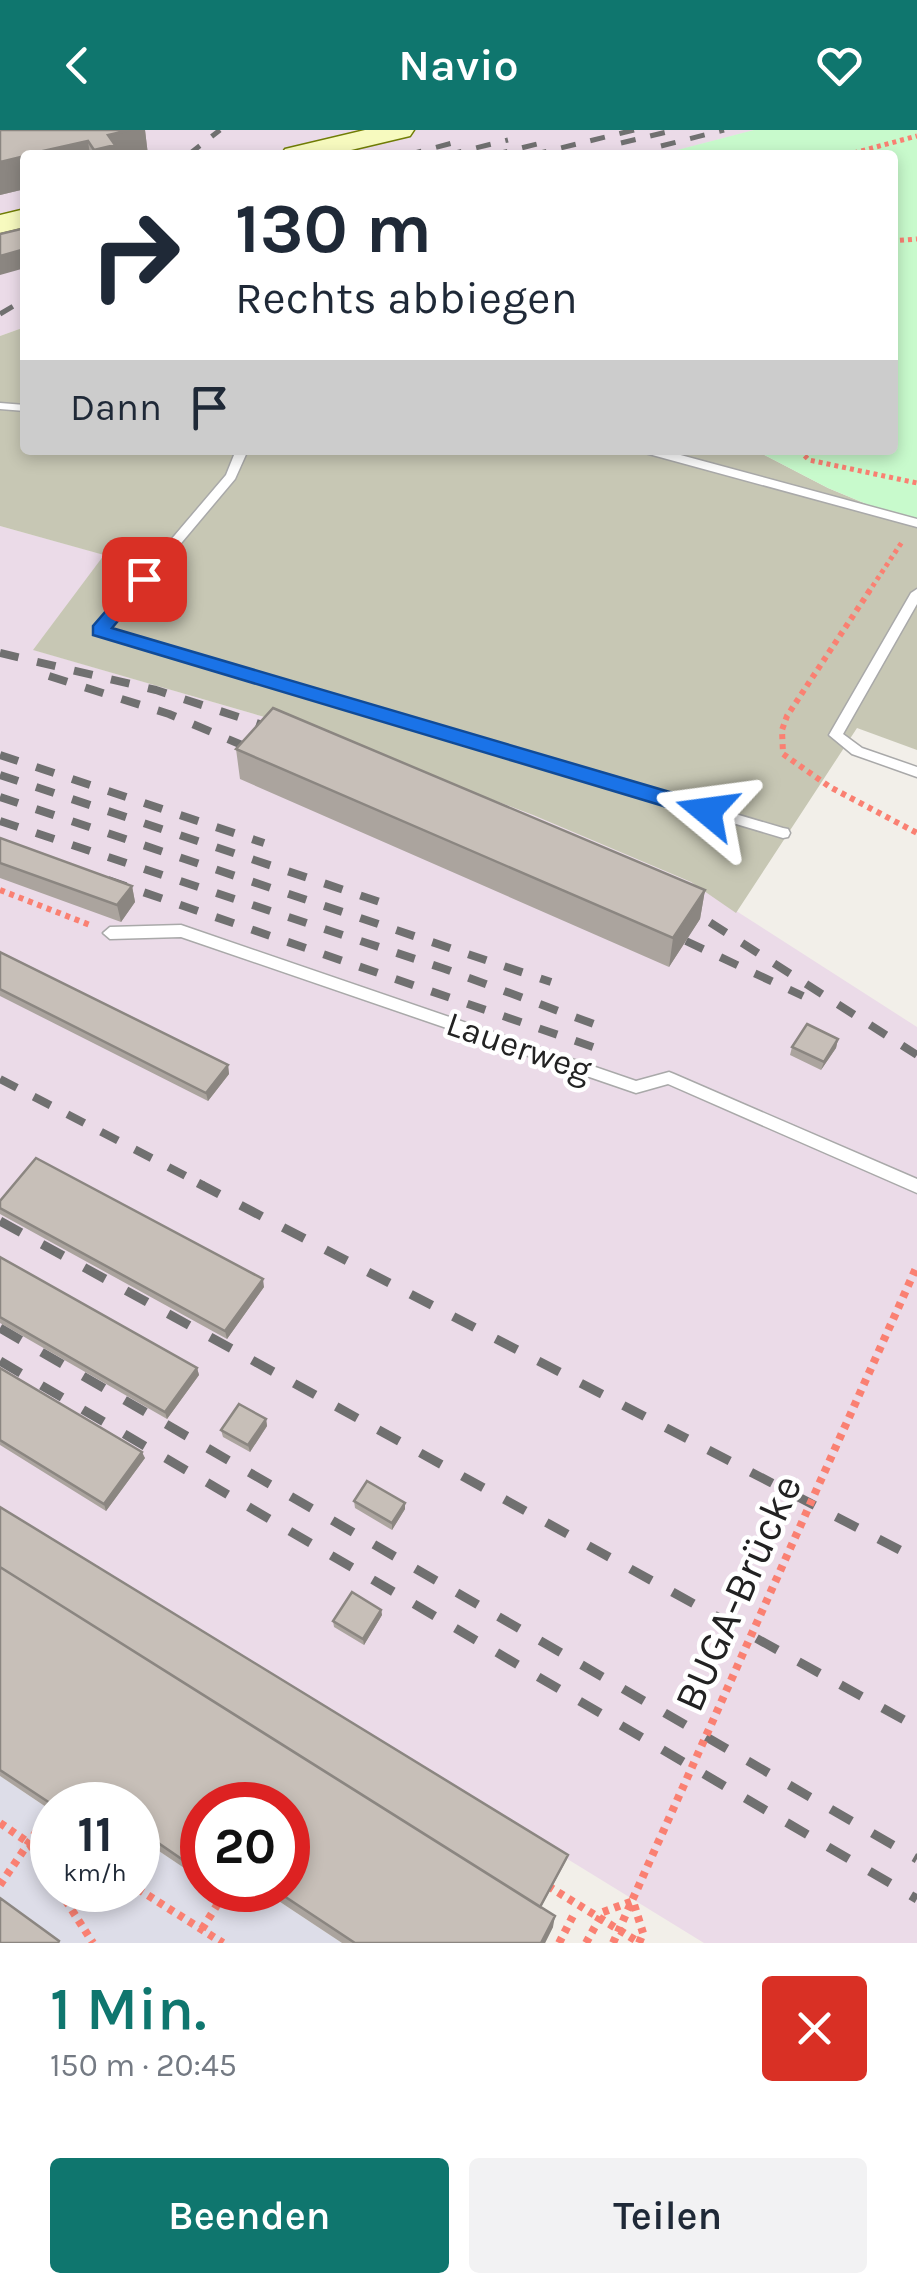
<!DOCTYPE html>
<html lang="de">
<meta charset="utf-8">
<style>
:root{--surface:#fff;--page:#f2f2f3;--text:#1f2937;--muted:#747a83;--accent:#0f766e}
body{margin:0;font-family:Karla,sans-serif;background:var(--page);color:var(--text);height:100vh;display:flex;flex-direction:column;font-size:38px;white-space:nowrap}
*{box-sizing:border-box;margin:0}
p{font-size:32px;color:var(--muted)}
.icon{flex:none;width:55px;height:55px;fill:none;stroke:currentColor;stroke-width:2;stroke-linecap:round;stroke-linejoin:round}
.map{position:relative;height:1813px;overflow:hidden}
.side{display:flex;flex-direction:column;background:var(--surface);flex:1}
.side>*{flex:none}
.guide{position:absolute;left:20px;top:20px;width:878px;height:305px;border-radius:10px;box-shadow:0 5px 15px #0003;background:#fff;color:var(--text);overflow:hidden}
.speed{position:absolute;left:30px;top:1652px;display:flex;gap:20px;font-size:50px;font-weight:700;text-align:center}
.speed>*{display:grid;place-content:center;width:130px;height:130px;border-radius:50%;background:var(--surface);box-shadow:0 5px 15px #0003;line-height:1}
.speed small{font-size:25px;font-weight:400}
.speed .limit{border:15px solid #d22;background:#fff;color:#111}
.pin{position:absolute;display:grid;place-items:center;width:85px;height:85px;color:#fff;margin:-42px;border-radius:20px;box-shadow:0 5px 15px #0006}
.me{position:absolute;width:110px;margin:-55px;rotate:286deg;stroke-linejoin:round;filter:drop-shadow(0 0 8px #0008)}
.turn{display:flex;align-items:center;gap:35px;height:210px;padding:0 50px;font-size:45px}
.turn .icon{width:130px;height:130px;stroke-width:2.5}
.turn b{display:block;font-size:70px;line-height:85px}
.then{display:flex;align-items:center;height:95px;padding:0 50px;background:#0003;gap:20px;font-size:38px}
.round{display:grid;place-items:center;flex:none;width:105px;height:105px;border-radius:10px;background:var(--page)}
.headline{display:flex;align-items:center;justify-content:space-between;height:170px;padding:0 50px}
h1{font-size:60px;font-weight:600;line-height:75px;color:var(--accent)}
.button{display:flex;gap:20px;margin-top:auto;padding:20px 50px}
.button a{flex:1;height:115px;border-radius:10px;background:var(--accent);color:#fff;font-size:40px;font-weight:600;line-height:115px;text-align:center}
.button a+a{background:var(--page);color:var(--text)}
header{display:flex;justify-content:space-between;align-items:center;height:130px;padding:0 50px;background:var(--accent);color:#fff;font-size:45px;font-weight:600}
.map>svg:first-child{display:block}
</style>
<header><svg class="icon" aria-label="back" viewBox="0 0 24 24"><path d="M15 5l-7 7 7 7"/></svg>Navio<svg class="icon" aria-label="heart" viewBox="0 0 24 24"><path d="M12 20l-8-8c-3-5 5-10 8-4 3-6 11-1 8 4z"/></svg></header>
<div class="map">
<svg width="917" height="1813" viewBox="0 0 917 1813">
<rect width="100%" height="100%" fill="#f2efe9"/>
<!-- industrial -->
<path fill="#ebdbe8" d="M0 0H755L659 25H25V197L0 206Z
M0 396 105 425 34 520 299 597 533 685 691 752 917 897V1813H704L0 1380Z"/>
<!-- construction -->
<path fill="#c7c7b4" d="M25 197V320H755L828 358 917 395V620L857 598 736 783 691 752 533 685 299 597 33 520 104 425 0 396V206Z"/>
<!-- park -->
<path fill="#c8facc" d="M754 0H917V395L828 358 755 320H892V25H658Z"/>
<!-- plaza -->
<path fill="#dddde8" d="M0 1646 52 1681V1760H138V1707L202 1750V1760H217L239 1774 248 1760H262L342 1813H0Z"/>
<g fill="none" stroke-linecap="round" stroke-linejoin="round">
<defs>
<path id="service" d="M0 273 25 275V281L0 279Z
M236 320H248L235 349 109 499 783 698 788 699 790 703 788 707 783 708 96 504V498L226 345Z
M643 320H662L917 389V397L645 323Z
M917 459V474L843 604 862 618 917 637V647L852 624 829 605 911 463Z
M181 795 636 951 669 942 674 944 917 1049V1063L668 954 636 963 181 807 110 809 103 803 110 797Z"/>
<path id="secondary" d="M365 0H414L410 6 330 25H281L285 19Z
M25 79V97L0 103V85Z"/>
</defs>
<!-- service casing -->
<use href="#service" stroke="#a9a9a9" stroke-width="3"/>
<!-- secondary casing -->
<use href="#secondary" stroke="#707d05" stroke-width="3"/>
<!-- path-far2 -->
<path stroke="#fa8072" stroke-width="5" stroke-dasharray="4 4" stroke-linecap="butt" d="M846 25 917 6
M892 111 917 109
M799 320 809 330 917 353
M868 463 902 412"/>
<!-- path-far1 -->
<path stroke="#fa8072" stroke-width="6" stroke-dasharray="5 5" stroke-linecap="butt" d="M870 460 787 586 782 600 783 624 830 657 917 703
M0 760 90 795"/>
<!-- path -->
<path stroke="#fa8072" stroke-width="8" stroke-dasharray="6 6" stroke-linecap="butt" d="M0 1693 29 1713 52 1750
M33 1716 52 1729
M0 1755 51 1680
M548 1756 640 1813
M138 1759 223 1813
M59 1760 93 1813
M603 1782 633 1771 643 1803
M202 1799 224 1764
M559 1813 574 1784"/>
<!-- service -->
<use href="#service" fill="#fff" fill-rule="evenodd"/>
<!-- secondary -->
<use href="#secondary" fill="#f7fabf" fill-rule="evenodd"/>
<!-- rail-far2 -->
<path stroke="#707070" stroke-width="5" stroke-dasharray="15 15" stroke-linecap="butt" d="M621 13 675 0
M661 16 724 0
M188 25 220 0
M407 25 460 11
M447 25 508 10
M493 25 545 12
M532 25 634 0
M0 184 25 169"/>
<!-- rail-far1 -->
<path stroke="#707070" stroke-width="8" stroke-dasharray="19 19" stroke-linecap="butt" d="M0 523 156 560 284 602
M49 546 169 584 263 624
M0 625 264 713
M0 645 383 773
M0 667 551 852
M0 691 445 839 599 896
M108 750 593 917
M678 772 917 925
M686 811 803 866
M0 949 203 1055"/>
<!-- rail -->
<path stroke="#707070" stroke-width="9" stroke-dasharray="24 24" stroke-linecap="butt" d="M198 1053 917 1429
M0 1091 917 1597
M0 1198 917 1729
M0 1231 917 1769"/>
<!-- path-bridge -->
<path stroke="#fa8072" stroke-width="8" stroke-dasharray="6 6" stroke-linecap="butt" d="M586 1813 603 1782
M613 1813 917 1136
M639 1813 643 1803"/>
</g>
<!-- wall -->
<path fill="#aba49e" d="M0 0H145L148 25H25V59L0 65Z
M236 619 705 760 700 789 669 837 240 649Z
M0 708 132 756 135 772 121 792 0 748Z
M0 822 228 935 229 944 208 971 0 866Z
M838 909 836 918 821 940 790 925 792 917Z
M0 1071 264 1157 227 1209 0 1084Z
M0 1127 197 1238 199 1245 167 1289 0 1193Z
M0 1238 145 1328 106 1381 0 1315Z
M266 1289 267 1296 250 1322 223 1307 221 1300Z
M354 1371 405 1379 392 1400 355 1378Z
M0 1377 567 1729 541 1777 553 1797 545 1813H342L262 1760H288L202 1675V1750L138 1707V1675H52V1681L0 1646Z
M381 1480 382 1485 364 1515 334 1497 333 1491Z
M217 1760H248L239 1775Z"/>
<!-- shaded-wall -->
<path fill="#8b8681" d="M130 0H145L148 25H95L94 20 108 5Z
M88 11 90 25H31Z
M25 26V59L0 65V32Z
M25 119V138L0 145V126Z
M132 756 135 772 121 792 117 775Z
M705 760 700 789 669 837 673 808Z
M838 909 836 918 821 940 824 932Z
M228 935 229 944 208 971 206 963Z
M263 1149 264 1157 227 1209 225 1201Z
M197 1238 199 1245 167 1289 165 1282Z
M266 1289 267 1296 250 1322 248 1315Z
M142 1322 145 1328 106 1381 104 1374Z
M405 1373V1379L392 1400V1393Z
M381 1480 382 1485 364 1515 363 1509Z
M236 1760H248L239 1775 234 1764Z
M555 1786 553 1797 545 1813H541Z"/>
<!-- building -->
<path fill="#c7bfb8" stroke="#8b8681" stroke-width="2.5" d="M0 0H130L108 5 115 15 94 20 88 11 25 25V26L0 32Z
M25 98V119L0 126V104Z
M273 578 705 760 673 808 236 619Z
M0 708 132 756 117 775 0 733Z
M0 822 228 935 206 963 0 859Z
M807 894 838 909 824 932 792 917Z
M36 1028 263 1149 225 1201 0 1078V1071Z
M0 1127 197 1238 165 1282 0 1187Z
M0 1238 142 1322 104 1374 0 1310Z
M239 1274 266 1289 248 1315 221 1300Z
M367 1351 405 1373 392 1393 354 1371Z
M0 1377 568 1725 540 1777 0 1437Z
M0 1437 555 1786 541 1813H355L275 1760H288V1675H202V1743L138 1699V1675H101L99 1673 98 1675H53L0 1640Z
M352 1462 381 1480 363 1509 333 1491Z
M0 1768 59 1811 58 1813H0Z"/>
<!-- route -->
<path fill="#1a73e8" stroke="#114b97" stroke-width="2.5" d="M144 443 153 449 112 498 707 673 717 681 707 689 93 505V496L137 445Z"/>
<g text-anchor="middle" dominant-baseline="central" stroke-width="9" stroke-linejoin="round" paint-order="stroke">
<!-- street labels -->
<g font-size="35" fill="#222" stroke="#fff">
<text transform="translate(519 917) rotate(19)">Lauerweg</text>
</g>
<!-- near-street labels -->
<g font-size="42" fill="#222" stroke="#fff">
<text transform="translate(738 1463) rotate(-66)">BUGA-Brücke</text>
</g>
</g>
</svg>
<div class="speed"><div>11<small>km/h</small></div><div class="limit">20</div></div>
<div class="pin" style="left:144px;top:449px;background:#d93025"><svg class="icon" aria-label="arrive" viewBox="0 0 24 24"><path d="M6 21V4h12l-3 4 3 4H6"/></svg></div>
<svg class="me" style="left:707px;top:681px" viewBox="-20 -20 40 40"><path d="M0-17L14 15 0 8-14 15z" fill="#1a73e8" stroke="#fff" stroke-width="4"/></svg>
<div class="guide">
<div class="turn"><svg class="icon" aria-label="right" viewBox="0 0 24 24"><path d="M7 20v-9h11M14 6l5 5-5 5"/></svg><div><b>130 m</b>Rechts abbiegen</div></div>
<div class="then">Dann<svg class="icon" aria-label="arrive" viewBox="0 0 24 24"><path d="M6 21V4h12l-3 4 3 4H6"/></svg></div>
</div>
</div>
<section class="side">
<div class="headline"><div><h1>1 Min.</h1><p>150 m · 20:45</p></div><a class="round" style="background:#d93025;color:#fff"><svg class="icon" aria-label="close" viewBox="0 0 24 24"><path d="M6 6l12 12M18 6L6 18"/></svg></a></div>
<div class="button"><a>Beenden</a><a>Teilen</a></div>
</section>
